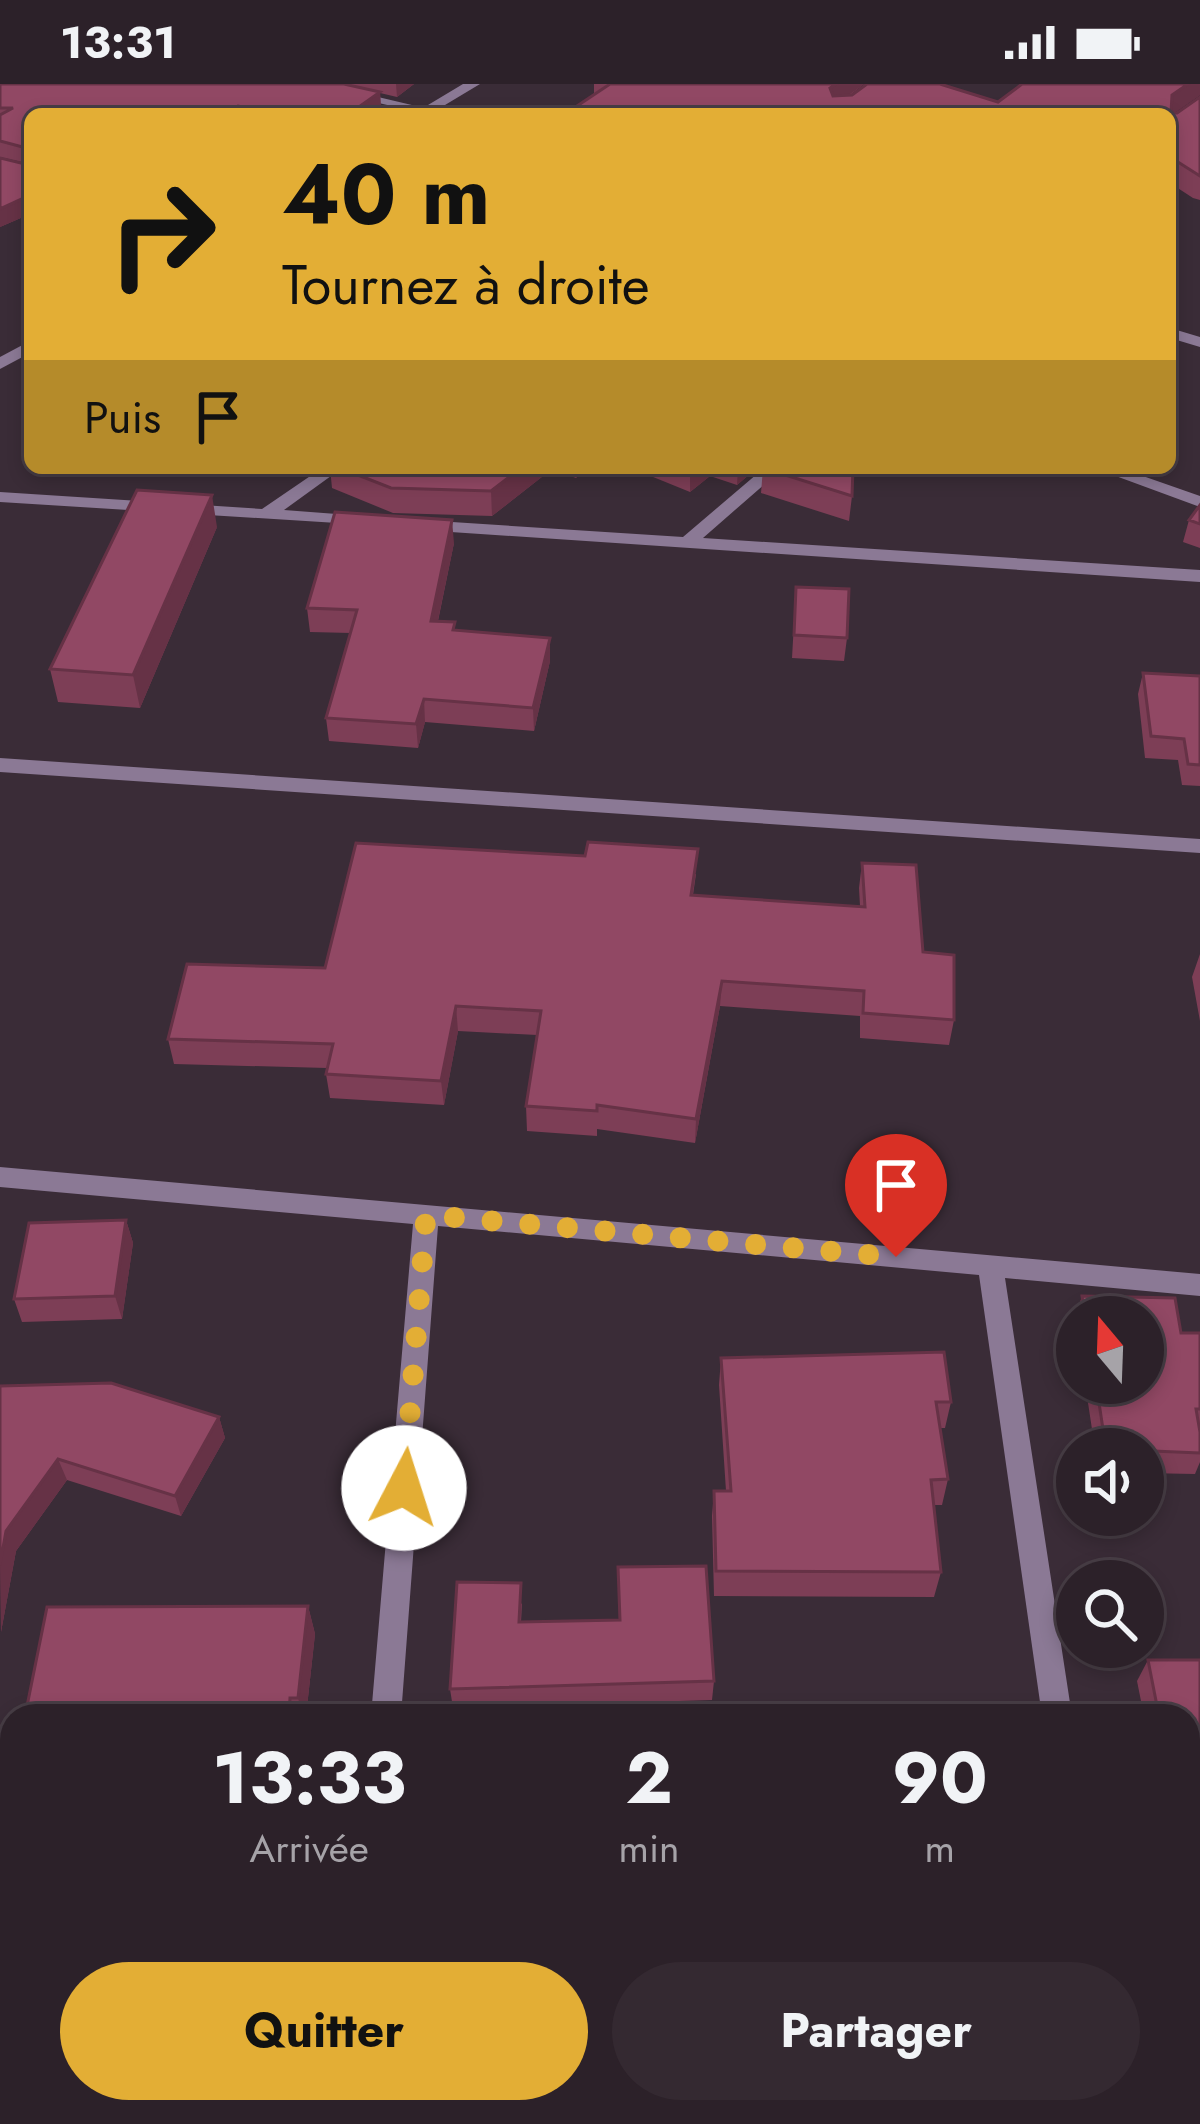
<!DOCTYPE html>
<html lang="fr">
<meta charset="utf-8">
<style>
:root{--surface:#2c2129;--page:#342931;--text:#f1f3f6;--muted:#a6a3a8;--line:#483e46;--accent:#e3ae35}
body{margin:0;font-family:Jost,sans-serif;background:var(--page);color:var(--text);height:100vh;display:flex;flex-direction:column;font-size:45px;white-space:nowrap}
*{box-sizing:border-box;margin:0}
p{font-size:39px;color:var(--muted)}
.icon{flex:none;width:66px;height:66px;fill:none;stroke:currentColor;stroke-width:2;stroke-linecap:round;stroke-linejoin:round}
.map{position:relative;flex:1;overflow:hidden}
.panel{position:absolute;left:0px;top:1620px;width:1200px;height:420px;display:flex;flex-direction:column;background:var(--surface);border-radius:36px 36px 0 0;box-shadow:0 6px 18px #0003,0 0 0 3px var(--line)}
.panel>*{flex:none}
.guide{position:absolute;left:24px;top:24px;width:1152px;height:366px;border-radius:18px;box-shadow:0 6px 18px #0003,0 0 0 3px var(--line);background:#e3ae35;color:#111;overflow:hidden}
.needle{width:78px;rotate:341deg}
.controls{position:absolute;left:1056px;top:1212px;display:grid;gap:24px}
.controls a{display:grid;place-items:center;width:108px;height:108px;border-radius:50%;background:var(--surface);box-shadow:0 6px 18px #0003,0 0 0 3px var(--line);font-size:60px}
.pin{position:absolute;display:grid;place-items:center;width:102px;height:102px;color:#fff;margin:-123px -51px;border-radius:50% 50% 50% 0;rotate:-45deg;box-shadow:0 0 12px #0007}
.pin .icon{rotate:45deg}
.me{position:absolute;width:132px;margin:-66px;rotate:5deg;stroke-linejoin:round;filter:drop-shadow(0 0 9px #0008)}
.turn{display:flex;align-items:center;gap:42px;height:252px;padding:0 60px;font-size:54px}
.turn .icon{width:156px;height:156px;stroke-width:2.5}
.turn b{display:block;font-size:84px;line-height:102px}
.then{display:flex;align-items:center;height:114px;padding:0 60px;background:#0003;gap:24px;font-size:45px}
.eta{display:flex;justify-content:space-evenly;align-items:center;height:204px;text-align:center}
.eta b{font-size:72px;font-weight:700;line-height:84px}
.cta{display:flex;gap:24px;margin-top:auto;padding:24px 60px}
.cta a{flex:1;height:138px;border-radius:72px;background:var(--accent);color:#111;font-size:48px;font-weight:700;line-height:138px;text-align:center}
.cta a+a{background:var(--page);color:var(--text)}
.status{display:flex;justify-content:space-between;align-items:center;height:84px;padding:0 60px;background:var(--surface);direction:ltr}
.status svg{height:33px;fill:currentColor}
.map>svg:first-child{display:block}
</style>
<div class="status"><b>13:31</b><svg viewBox="0 0 49 12"><path d="M0 12V9h3v3zM5 12V6h3v6zM10 12V3h3v9zM15 12V0h3v12zM26 1h20v11H26zM47 4h2v5h-2z"/></svg></div>
<div class="map">
<svg width="1200" height="2040" viewBox="0 0 1200 2040">
<rect width="100%" height="100%" fill="#3a2c37"/>
<g fill="none" stroke-linecap="round" stroke-linejoin="round">
<!-- minor -->
<path fill="#8b7995" fill-rule="evenodd" d="M297 0H323L433 26 426 30Z
M1170 244 1200 253V263L1170 254Z
M322 384H342L284 426 363 432 372 437 369 441 0 418V408L262 425Z
M764 384H783L703 454 1200 486V498L421 446 412 441 421 436 683 453Z
M1094 384H1120L1200 412V423Z
M0 674 1200 755V769L0 688Z
M0 1083 1200 1190V1212L1005 1194 1072 1632H1042L979 1191 438 1142 401 1632H371L413 1140 0 1103Z
M338 2028H372L371 2040H337Z
M1099 2028H1133L1135 2040H1101Z"/>
<!-- tertiary -->
<path fill="#8b7995" fill-rule="evenodd" d="M463 0H480L430 30H413Z
M30 257V269L0 285V273Z"/>
</g>
<!-- wall -->
<path fill="#7d3e56" d="M0 0H414L397 13 380 9 381 24 373 30H30V130L0 143 26 79 0 73Z
M594 0H864L849 12 998 18 1200 11 1174 29H1177L1200 13V116L1193 114 1170 99V30L594 10Z
M330 384H588L576 394 552 385 492 432 393 429 332 404Z
M631 384H757L737 401 710 392 690 408Z
M763 384 852 412 849 437 761 409Z
M1200 421V464L1183 458 1189 436Z
M217 443 140 624 58 618 50 585Z
M454 459 438 537 456 547 550 577 534 647 425 638 418 664 329 657 326 634 351 549 310 548 307 524Z
M796 503 847 554 844 577 792 574Z
M1143 589 1200 592V702L1182 701 1178 676 1145 674 1138 610Z
M862 779 923 868 954 936 949 961 860 954V932L720 922 695 1059 597 1045V1052L527 1047 526 1022 537 951 458 947 444 1021 330 1014 326 990 327 984 174 980 168 955 325 884 696 790 693 811 860 822 859 804Z
M1200 870V937L1192 893Z
M126 1136 133 1159 122 1235 22 1238 14 1215Z
M1082 1212 1175 1214 1181 1249H1200V1378L1195 1390 1143 1389V1365H1095L1085 1299H1143V1233H1077V1249L1075 1234Z
M721 1274 951 1318 945 1344H940L948 1395 942 1421H933L941 1488 934 1513 714 1512 712 1432 714 1407H726L719 1301Z
M0 1302 219 1333 225 1354 181 1432 67 1396 16 1467 1 1548Z
M618 1483 714 1597 712 1616 453 1624 450 1605 522 1519 521 1538 619 1536Z
M308 1522 315 1550 306 1632H25Z
M1148 1576H1200V1807H1192L1188 1784V1632H1144L1137 1597Z"/>
<!-- shaded-wall -->
<path fill="#663246" d="M396 0H414L397 13Z
M836 0H864L828 26 830 4Z
M1188 0H1200V11L1170 32 1172 11Z
M380 8 381 24 373 30H349Z
M30 111V130L0 143V125Z
M521 384 552 385 492 432 491 407Z
M575 384H588L576 394Z
M690 384H710V392L690 408Z
M738 384H757L737 401Z
M212 411 217 443 140 624 133 591Z
M452 436 454 459 433 560 431 537Z
M550 554V577L534 647 533 624Z
M424 615 425 638 418 664 416 640Z
M722 897 720 922 695 1059 696 1035Z
M456 922 458 947 444 1021 441 997Z
M126 1136 133 1159 122 1235 115 1212Z
M219 1333 225 1354 181 1432 175 1412Z
M58 1375 67 1396 16 1467 1 1548 0 1481 6 1447Z
M308 1522 315 1550 306 1632H303L298 1614Z
M290 1614 295 1632H289Z"/>
<!-- building -->
<path fill="#914864" stroke="#663246" stroke-width="3" d="M0 0H344L380 8 349 30 319 26 313 30H274L238 22 225 30 200 25 198 30H30V65L0 57V31L13 24H0Z
M610 0H836L830 4 833 12 852 11 867 0H940L998 18 1022 0H1188L1172 11 1171 29H1177L1200 13V92L1170 73V30H565Z
M30 65V111L0 125V74L25 80Z
M340 384H521L491 407 391 404Z
M763 384H853L852 412Z
M137 406 212 411 133 591 50 585Z
M1200 421V440L1189 436Z
M335 428 452 436 431 537 455 538 453 546 550 554 533 624 424 615 416 640 326 634 357 526 307 524Z
M796 503 849 505 847 554 794 551Z
M1143 589 1200 592V681L1188 680 1184 655 1151 652Z
M588 758 698 765 691 811 865 823 862 779 916 781 923 868 954 871V936L863 929 864 907 722 897 696 1035 597 1021V1027L526 1022 541 927 456 922 441 997 326 990 333 960 168 955 187 880 325 884 356 759 585 772Z
M126 1136 115 1212 14 1215 29 1139Z
M1082 1212 1175 1214 1181 1249H1200V1325H1196L1200 1348V1369L1106 1365 1096 1299H1143V1233H1085Z
M944 1268 951 1318H936L948 1395 931 1396 941 1488 716 1487 714 1407H731L721 1274Z
M111 1299 219 1333 175 1412 58 1375 6 1447 0 1481V1302Z
M706 1482 714 1597 450 1605 457 1498 521 1499 519 1538 620 1536 618 1483Z
M308 1522 298 1614H290L289 1632H25L47 1523Z
M1148 1576H1200V1765L1188 1704V1632H1159Z
M12 1701V1740H4Z"/>
<g fill="none" stroke-linecap="round" stroke-linejoin="round">
<!-- route -->
<path stroke="#e3ae35" stroke-width="21" stroke-dasharray="0 37.8" d="M404 1404 426 1131 896 1173"/>
</g>
</svg>
<div class="controls">
<a><svg class="needle" viewBox="-14 -14 28 28"><path d="M0-13l5 13h-10z" fill="#e53935"/><path d="M0 13l5-13h-10z" fill="#a6a3a8"/></svg></a>
<a><svg class="icon" aria-label="sound" viewBox="0 0 24 24"><path d="M4 9h4l5-4v14l-5-4H4zM17 9q2 3 0 6"/></svg></a>
<a><svg class="icon" aria-label="search" viewBox="0 0 24 24"><circle cx="10" cy="10" r="6"/><path d="M15 15l6 6"/></svg></a>
</div>
<div class="pin" style="left:896px;top:1173px;background:#d93025"><svg class="icon" aria-label="arrive" viewBox="0 0 24 24"><path d="M6 21V4h12l-3 4 3 4H6"/></svg></div>
<svg class="me" style="left:404px;top:1404px" viewBox="-20 -20 40 40"><circle r="19" fill="#fff"/><path d="M0-13L10 11 0 6-10 11z" fill="#e3ae35"/></svg>
<div class="guide">
<div class="turn"><svg class="icon" aria-label="right" viewBox="0 0 24 24"><path d="M7 20v-9h11M14 6l5 5-5 5"/></svg><div><b>40 m</b>Tournez à droite</div></div>
<div class="then">Puis<svg class="icon" aria-label="arrive" viewBox="0 0 24 24"><path d="M6 21V4h12l-3 4 3 4H6"/></svg></div>
</div>
<section class="panel">
<div class="eta">
<div><b>13:33</b><p>Arrivée</p></div>
<div><b>2</b><p>min</p></div>
<div><b>90</b><p>m</p></div>
</div>
<div class="cta"><a>Quitter</a><a>Partager</a></div>
</section>
</div>
